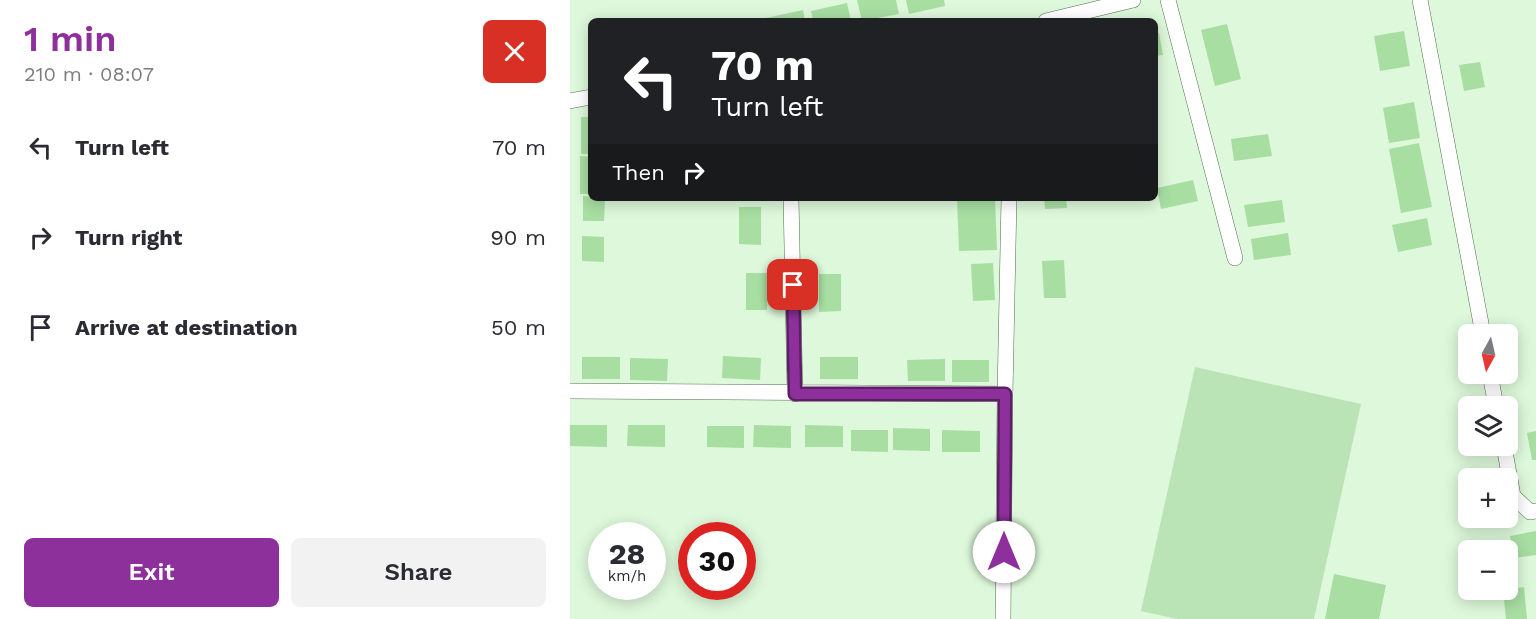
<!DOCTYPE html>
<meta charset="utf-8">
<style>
:root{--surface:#fff;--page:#f2f2f3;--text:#2b2b33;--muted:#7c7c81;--accent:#8d309b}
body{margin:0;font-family:"Work Sans",sans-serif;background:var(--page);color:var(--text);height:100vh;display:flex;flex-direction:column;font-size:22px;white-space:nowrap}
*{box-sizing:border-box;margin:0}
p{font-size:20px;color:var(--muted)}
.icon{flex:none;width:33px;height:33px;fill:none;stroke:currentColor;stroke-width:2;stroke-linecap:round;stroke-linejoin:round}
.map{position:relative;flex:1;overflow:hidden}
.sheet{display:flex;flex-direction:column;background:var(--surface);width:570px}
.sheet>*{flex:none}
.banner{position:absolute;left:18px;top:18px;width:570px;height:183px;border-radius:9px;box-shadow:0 3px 15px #0003;background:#202124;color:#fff;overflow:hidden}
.needle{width:39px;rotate:188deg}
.fabs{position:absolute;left:888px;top:324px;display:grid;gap:12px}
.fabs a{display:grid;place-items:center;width:60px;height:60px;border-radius:9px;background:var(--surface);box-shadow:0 3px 15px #0003;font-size:30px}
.speed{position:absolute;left:18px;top:522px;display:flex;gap:12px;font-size:30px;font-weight:700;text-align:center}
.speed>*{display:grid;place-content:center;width:78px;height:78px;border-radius:50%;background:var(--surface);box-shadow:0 3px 15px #0003;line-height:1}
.speed small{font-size:15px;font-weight:400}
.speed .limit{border:9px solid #d22;background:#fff;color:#111}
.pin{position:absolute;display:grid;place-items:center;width:51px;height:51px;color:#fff;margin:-26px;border-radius:12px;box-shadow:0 3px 9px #0006}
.me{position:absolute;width:66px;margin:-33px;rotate:0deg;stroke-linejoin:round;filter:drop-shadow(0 0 4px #0008)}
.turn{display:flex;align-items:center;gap:21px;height:126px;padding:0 24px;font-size:27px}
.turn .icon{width:78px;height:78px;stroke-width:2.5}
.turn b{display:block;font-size:42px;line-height:51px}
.then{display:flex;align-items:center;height:57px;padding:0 24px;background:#0003;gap:12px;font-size:22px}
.round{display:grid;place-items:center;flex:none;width:63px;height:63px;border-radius:9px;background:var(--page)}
.overview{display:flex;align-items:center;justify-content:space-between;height:102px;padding:0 24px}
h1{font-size:36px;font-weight:600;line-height:45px;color:var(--accent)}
.cta{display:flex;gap:12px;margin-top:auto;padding:12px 24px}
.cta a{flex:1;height:69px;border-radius:9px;background:var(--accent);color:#fff;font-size:24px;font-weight:600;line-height:69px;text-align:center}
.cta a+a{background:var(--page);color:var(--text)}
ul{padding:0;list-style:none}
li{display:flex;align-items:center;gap:18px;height:90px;padding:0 24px}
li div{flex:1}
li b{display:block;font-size:22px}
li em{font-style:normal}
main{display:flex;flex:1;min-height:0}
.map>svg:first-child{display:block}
</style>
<main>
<section class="sheet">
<div class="overview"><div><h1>1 min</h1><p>210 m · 08:07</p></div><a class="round" style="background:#d93025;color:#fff"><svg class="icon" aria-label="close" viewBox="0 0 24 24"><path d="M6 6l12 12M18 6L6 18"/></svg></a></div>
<ul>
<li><svg class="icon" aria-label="left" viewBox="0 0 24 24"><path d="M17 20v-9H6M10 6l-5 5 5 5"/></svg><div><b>Turn left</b></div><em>70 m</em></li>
<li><svg class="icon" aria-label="right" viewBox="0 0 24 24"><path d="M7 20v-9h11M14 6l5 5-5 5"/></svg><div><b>Turn right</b></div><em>90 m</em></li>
<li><svg class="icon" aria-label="arrive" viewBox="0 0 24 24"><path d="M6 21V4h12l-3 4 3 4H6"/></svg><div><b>Arrive at destination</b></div><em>50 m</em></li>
</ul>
<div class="cta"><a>Exit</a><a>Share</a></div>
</section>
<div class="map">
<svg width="966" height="619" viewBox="0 0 966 619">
<rect width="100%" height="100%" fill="#ddf8da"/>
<!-- green -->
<path fill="#bbe4b6" d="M625 367 791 404 744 619H607L571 611Z"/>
<!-- building -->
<path fill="#a8dea2" d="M287 0H326L329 14 292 21Z
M336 0H374L375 6 339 14Z
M277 3 281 21H243L241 11Z
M233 10 235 21H197L196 18Z
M657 24 671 79 645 86 631 30Z
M834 31 840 66 810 71 804 36Z
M589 33 593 55 585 56V34Z
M910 62 915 87 894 91 889 65Z
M844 102 850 138 819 143 813 108Z
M11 117H21V154H11Z
M698 134 702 156 664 161 661 139Z
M849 143 862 207 831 213 819 149Z
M10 156 21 157V194H10Z
M623 180 628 201 591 209 587 188Z
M13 196 35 198 34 221H13Z
M387 198H425L427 250 389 251Z
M474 198H496L497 208 475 209Z
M712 200 715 222 678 227 674 205Z
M169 207H191V245L169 244Z
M857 218 862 245 828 252 822 225Z
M718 233 721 255 684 260 681 239Z
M12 236 34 237V262L12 261Z
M494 260 496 298H474L472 261Z
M423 263 425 300 403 301 401 264Z
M176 273H198L197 310H176Z
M249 274H271V311L249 312Z
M153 356 191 358 190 380 152 378Z
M12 357H50V379H12Z
M250 357H288V379H250Z
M60 358 98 359 97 381 60 380Z
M375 359V381H338L337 360Z
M382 360H419V382H382Z
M0 425H37V447L0 446Z
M58 425H95V447L57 446Z
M184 425 221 426V448L183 447Z
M235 425 273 426V447H235Z
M137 426H174V448L137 447Z
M323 428 360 429V451L323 450Z
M281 430H318V452L281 451Z
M372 430 410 431V452H372Z
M966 431V460H962L957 433Z
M966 531V555L944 558 940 536Z
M764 574 816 585 809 619H755Z
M954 587 957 619H936L933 590Z"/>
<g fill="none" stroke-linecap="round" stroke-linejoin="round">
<defs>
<path id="minor" d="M598 0 665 258
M850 0 913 334
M476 21 563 0
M0 101 21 97
M221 198 225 394
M920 374 926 406
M0 391 435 394
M934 446 943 496 960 512 966 511
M433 619 435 394 439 198"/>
</defs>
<!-- minor casing -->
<use href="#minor" stroke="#556c52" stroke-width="16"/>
<!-- minor -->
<use href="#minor" stroke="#fff" stroke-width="15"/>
</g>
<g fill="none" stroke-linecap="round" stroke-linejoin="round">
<defs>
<path id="route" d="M223 285 225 394H435L434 552"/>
</defs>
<!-- route casing -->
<use href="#route" stroke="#5c1f65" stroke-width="15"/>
<!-- route -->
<use href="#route" stroke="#8d309b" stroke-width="10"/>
</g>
</svg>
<div class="fabs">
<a><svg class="needle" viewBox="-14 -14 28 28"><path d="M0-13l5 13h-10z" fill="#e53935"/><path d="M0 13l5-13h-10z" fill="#7c7c81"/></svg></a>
<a><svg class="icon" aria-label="layers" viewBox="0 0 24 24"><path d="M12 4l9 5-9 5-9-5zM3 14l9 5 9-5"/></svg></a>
<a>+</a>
<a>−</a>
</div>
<div class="speed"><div>28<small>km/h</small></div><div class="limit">30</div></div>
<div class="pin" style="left:223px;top:285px;background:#d93025"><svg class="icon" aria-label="arrive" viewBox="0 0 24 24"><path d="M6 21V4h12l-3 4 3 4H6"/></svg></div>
<svg class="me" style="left:434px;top:552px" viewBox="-20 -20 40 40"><circle r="19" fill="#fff"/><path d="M0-13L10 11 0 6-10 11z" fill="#8d309b"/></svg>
<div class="banner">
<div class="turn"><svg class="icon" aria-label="left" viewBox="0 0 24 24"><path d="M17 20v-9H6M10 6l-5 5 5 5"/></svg><div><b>70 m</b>Turn left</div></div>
<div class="then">Then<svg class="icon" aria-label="right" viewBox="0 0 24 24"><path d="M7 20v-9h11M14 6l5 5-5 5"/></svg></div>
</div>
</div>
</main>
